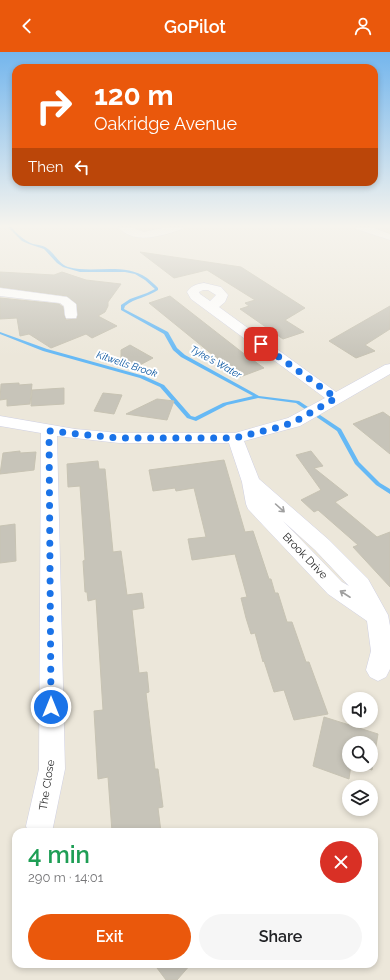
<!DOCTYPE html>
<meta charset="utf-8">
<style>
:root{--surface:#fff;--page:#f6f6f6;--text:#202124;--muted:#757577;--accent:#ea580c}
body{margin:0;font-family:Raleway,sans-serif;background:var(--page);color:var(--text);height:100vh;display:flex;flex-direction:column;font-size:15px;white-space:nowrap}
*{box-sizing:border-box;margin:0}
p{font-size:13px;color:var(--muted)}
.icon{flex:none;width:22px;height:22px;fill:none;stroke:currentColor;stroke-width:2;stroke-linecap:round;stroke-linejoin:round}
.map{position:relative;flex:1;overflow:hidden}
.side{position:absolute;left:12px;top:776px;width:366px;height:140px;display:flex;flex-direction:column;background:var(--surface);border-radius:12px;box-shadow:0 2px 6px #0003}
.side>*{flex:none}
.guide{position:absolute;left:12px;top:12px;width:366px;height:122px;border-radius:12px;box-shadow:0 2px 6px #0003;background:#ea580c;color:#fff;overflow:hidden}
.fabs{position:absolute;left:342px;top:640px;display:grid;gap:8px}
.fabs a{display:grid;place-items:center;width:36px;height:36px;border-radius:50%;background:var(--surface);box-shadow:0 2px 6px #0003;font-size:20px}
.pin{position:absolute;display:grid;place-items:center;width:34px;height:34px;color:#fff;margin:-17px;border-radius:8px;box-shadow:0 2px 6px #0006}
.me{position:absolute;width:44px;margin:-22px;rotate:0deg;stroke-linejoin:round;filter:drop-shadow(0 0 3px #0008)}
.turn{display:flex;align-items:center;gap:14px;height:84px;padding:0 16px;font-size:18px}
.turn .icon{width:52px;height:52px;stroke-width:2.5}
.turn b{display:block;font-size:28px;line-height:34px}
.then{display:flex;align-items:center;height:38px;padding:0 16px;background:#0003;gap:8px;font-size:15px}
.round{display:grid;place-items:center;flex:none;width:42px;height:42px;border-radius:21px;background:var(--page)}
.head{display:flex;align-items:center;justify-content:space-between;height:68px;padding:0 16px}
h1{font-size:24px;font-weight:600;line-height:30px;color:#1e9e55}
.primary-button{display:flex;gap:8px;margin-top:auto;padding:8px 16px}
.primary-button a{flex:1;height:46px;border-radius:24px;background:var(--accent);color:#fff;font-size:16px;font-weight:600;line-height:46px;text-align:center}
.primary-button a+a{background:var(--page);color:var(--text)}
header{display:flex;justify-content:space-between;align-items:center;height:52px;padding:0 16px;background:var(--accent);color:#fff;font-size:18px;font-weight:600}
.map>svg:first-child{display:block}
</style>
<header><svg class="icon" aria-label="back" viewBox="0 0 24 24"><path d="M15 5l-7 7 7 7"/></svg>GoPilot<svg class="icon" aria-label="person" viewBox="0 0 24 24"><circle cx="12" cy="8" r="4"/><path d="M4 21q1-7 8-7t8 7"/></svg></header>
<div class="map">
<svg width="390" height="928" viewBox="0 0 390 928">
<rect width="100%" height="100%" fill="#ece7da"/>
<g fill="none" stroke-linecap="round" stroke-linejoin="round">
<!-- stream -->
<path fill="#66b9f5" fill-rule="evenodd" d="M8 175H11C17 182 25 189 33 192 38 193 44 193 48 197 55 202 59 212 68 215 94 222 123 210 147 226 151 229 155 233 158 236V238C148 245 135 246 125 254L124 257 168 280 177 296 185 303 259 344 299 349 341 377 359 410 380 431 390 437V442L376 433 355 412 337 379 296 351 258 346 227 353 196 369 187 366 160 335 140 326 43 299 0 282V280L47 297 144 324 164 333 191 364 195 365 223 351 253 344 181 305 173 298 164 282 121 258V253L130 247 147 241 155 237 145 228 135 222 125 220H80L63 215 57 211 44 197 29 192 22 189Z"/>
</g>
<!-- building -->
<path fill="#c7c4b9" stroke="#c7c3b3" d="M140 200 241 215 305 256 285 268 304 280 283 287 240 257 249 254 245 251 255 248 207 218 174 226Z
M0 220 54 223 62 220 86 228 121 232 108 250V254L105 260 98 264 117 274 92 286 86 282 51 296 29 282 20 284 17 266 0 267V246L59 252 63 255 64 263 66 268 77 267 78 263 77 252 67 244 0 235Z
M170 244 243 301 264 316 240 325 149 251Z
M390 254V277L365 293 375 299 356 306 329 289Z
M130 293 153 306 138 314H134L121 307V298Z
M19 331V333L32 332 30 352 7 354V347L0 348 1 332Z
M64 336V352L31 354 32 338Z
M103 341 122 343 114 362 94 359Z
M157 347 174 349 167 368 126 362Z
M383 360 390 365V402L353 372Z
M20 399V401L36 400 34 418 0 422 3 401Z
M311 399 323 414 314 416 348 443 335 450 377 485 390 480V535L353 495 358 493 318 458 314 460 301 448 321 438 296 403Z
M224 408 245 480 253 479 269 527H271L275 541H278L287 570H292L306 610H309L328 662 294 668 284 638 274 640 264 609 263 610 255 581 251 582 246 566 241 546 247 545 235 502 192 508 188 487 206 485 194 436 176 439 175 436 153 439 149 418Z
M98 409 99 417H105L113 500 121 499 127 543 142 541 144 556 132 558 139 621 147 620 149 640 146 641 155 717H158L163 755 158 756 161 780H112L108 725 98 727 94 659 103 658 96 547 88 549 87 540H85L83 509 85 508 80 434 68 435 67 412Z
M15 472 16 509 0 511V474Z
M324 665 378 682 372 718 357 713H371V691H349V713H351L349 727 313 714Z
M154 912H191L177 928H166Z"/>
<g fill="none" stroke-linecap="round" stroke-linejoin="round">
<defs>
<path id="street" d="M118 175H131L144 180 167 175H184L183 177C163 183 135 194 118 175Z
M355 175H371L390 182V188L356 177Z
M204 231 221 235 228 243 225 250 219 255 336 340 385 313 390 312V322L300 374 244 389 259 427 329 488 368 527 388 563 390 574V617L386 625 378 629 370 625 366 618 371 599 367 569 328 542 248 457 246 452 242 430 229 391H119L57 384 65 717 52 780H28L26 774 39 717 41 381 0 374V364L75 377 119 381H235L288 366 325 346 191 247 187 240C191 234 196 232 204 231ZM203 238H208L216 243 210 249 200 242 199 240ZM283 469 315 498 349 534 342 530Z
M0 236 67 245 76 252 77 263 76 266H66L65 263 64 254 60 251 0 244Z"/>
</defs>
<!-- street casing -->
<use href="#street" stroke="#cfd0e3" stroke-width="1"/>
<!-- street -->
<use href="#street" fill="#fff" fill-rule="evenodd"/>
</g>
<!-- one-way arrows -->
<defs><path id="oneway-shaft" d="M-6 0H5M1.5-3L5.5 0L1.5 3" fill="none" stroke-width="1.6" stroke-linecap="round" stroke-linejoin="round"/></defs>
<g stroke="#9f9f9f">
<use href="#oneway-shaft" transform="translate(280 456) rotate(42)"/>
<use href="#oneway-shaft" transform="translate(345 542) rotate(-147)"/>
</g>
<!-- sky -->
<linearGradient id="sky" x2="0" y2="1"><stop stop-color="#74b6ed"/><stop offset="0.57" stop-color="#f6f4ee"/><stop offset="1" stop-color="#f6f4ee" stop-opacity="0"/></linearGradient>
<rect width="390" height="305" fill="url(#sky)"/>
<g fill="none" stroke-linecap="round" stroke-linejoin="round">
<!-- route -->
<path stroke="#1a73e8" stroke-width="7" stroke-dasharray="0 12.6" d="M51 655 49 379 119 386H235L280 375 294 370 336 346 261 292"/>
</g>
<g text-anchor="middle" dominant-baseline="central" stroke-width="4" stroke-linejoin="round" paint-order="stroke">
<!-- far-water labels -->
<g font-size="10" font-style="italic" fill="#0654a0" stroke="#fff">
<text transform="translate(216 310) rotate(29)">Tyke's Water</text>
<text transform="translate(127 312) rotate(18)">Kitwells Brook</text>
</g>
<!-- street labels -->
<g font-size="11" fill="#292929" stroke="#fff">
<text transform="translate(305 504) rotate(46)">Brook Drive</text>
<text transform="translate(47 733) rotate(-81)">The Close</text>
</g>
</g>
</svg>
<div class="fabs">
<a><svg class="icon" aria-label="sound" viewBox="0 0 24 24"><path d="M4 9h4l5-4v14l-5-4H4zM17 9q2 3 0 6"/></svg></a>
<a><svg class="icon" aria-label="search" viewBox="0 0 24 24"><circle cx="10" cy="10" r="6"/><path d="M15 15l6 6"/></svg></a>
<a><svg class="icon" aria-label="layers" viewBox="0 0 24 24"><path d="M12 4l9 5-9 5-9-5zM3 14l9 5 9-5"/></svg></a>
</div>
<div class="pin" style="left:261px;top:292px;background:#d93025"><svg class="icon" aria-label="arrive" viewBox="0 0 24 24"><path d="M6 21V4h12l-3 4 3 4H6"/></svg></div>
<svg class="me" style="left:51px;top:655px" viewBox="-20 -20 40 40"><circle r="17" fill="#1a73e8" stroke="#fff" stroke-width="3"/><path d="M0-11L8 9 0 5-8 9z" fill="#fff"/></svg>
<div class="guide">
<div class="turn"><svg class="icon" aria-label="right" viewBox="0 0 24 24"><path d="M7 20v-9h11M14 6l5 5-5 5"/></svg><div><b>120 m</b>Oakridge Avenue</div></div>
<div class="then">Then<svg class="icon" aria-label="left" viewBox="0 0 24 24"><path d="M17 20v-9H6M10 6l-5 5 5 5"/></svg></div>
</div>
<section class="side">
<div class="head"><div><h1>4 min</h1><p>290 m · 14:01</p></div><a class="round" style="background:#d93025;color:#fff"><svg class="icon" aria-label="close" viewBox="0 0 24 24"><path d="M6 6l12 12M18 6L6 18"/></svg></a></div>
<div class="primary-button"><a>Exit</a><a>Share</a></div>
</section>
</div>
